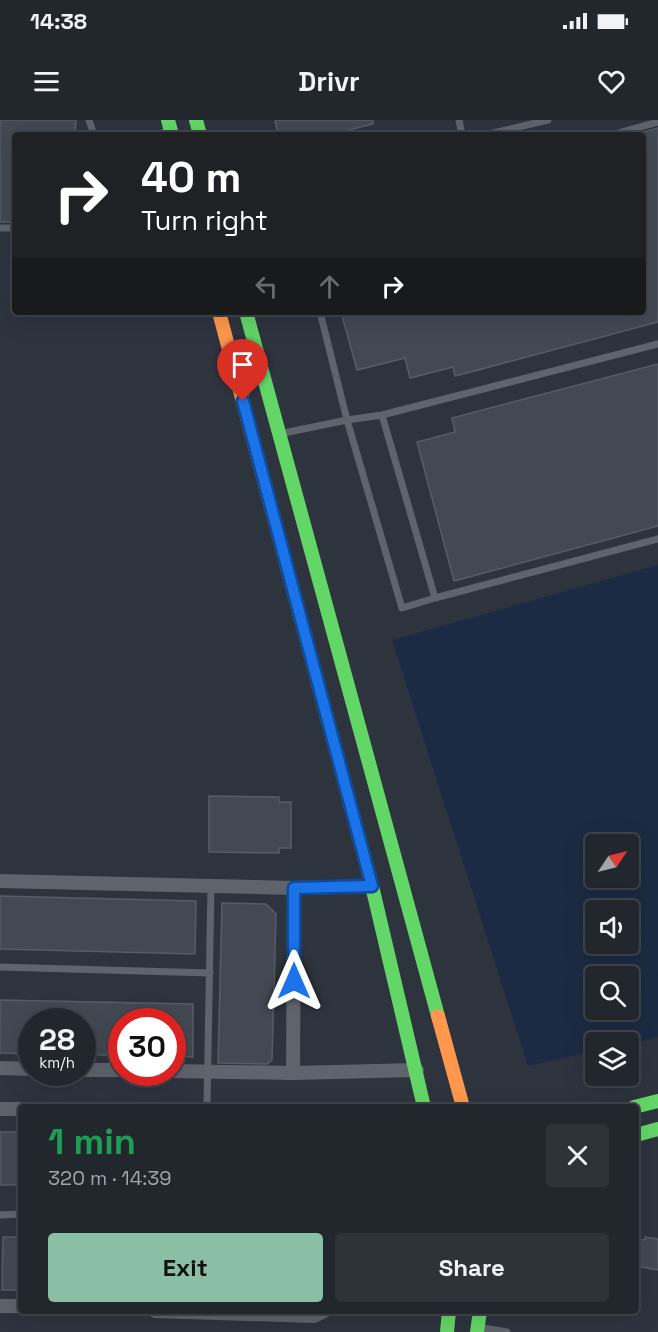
<!DOCTYPE html>
<meta charset="utf-8">
<style>
:root{--surface:#22272e;--page:#2e333a;--text:#f1f3f6;--muted:#a2a5aa;--line:#3f444a;--accent:#8abfa5}
body{margin:0;font-family:"Space Grotesk",sans-serif;background:var(--page);color:var(--text);height:100vh;display:flex;flex-direction:column;font-size:22px;white-space:nowrap}
*{box-sizing:border-box;margin:0}
p{font-size:20px;color:var(--muted)}
.icon{flex:none;width:33px;height:33px;fill:none;stroke:currentColor;stroke-width:2;stroke-linecap:round;stroke-linejoin:round}
.map{position:relative;flex:1;overflow:hidden}
.side{position:absolute;left:18px;top:984px;width:621px;height:210px;display:flex;flex-direction:column;background:var(--surface);border-radius:6px;box-shadow:0 6px 24px #0002,0 0 0 2px var(--line)}
.side>*{flex:none}
.hud{position:absolute;left:12px;top:12px;width:634px;height:183px;border-radius:6px;box-shadow:0 6px 24px #0002,0 0 0 2px var(--line);background:#202124;color:#fff;overflow:hidden}
.needle{width:39px;rotate:55deg}
.buttons{position:absolute;left:585px;top:714px;display:grid;gap:12px}
.buttons a{display:grid;place-items:center;width:54px;height:54px;border-radius:6px;background:var(--surface);box-shadow:0 6px 24px #0002,0 0 0 2px var(--line);font-size:30px}
.speed{position:absolute;left:18px;top:888px;display:flex;gap:12px;font-size:30px;font-weight:700;text-align:center}
.speed>*{display:grid;place-content:center;width:78px;height:78px;border-radius:50%;background:var(--surface);box-shadow:0 6px 24px #0002,0 0 0 2px var(--line);line-height:1}
.speed small{font-size:15px;font-weight:400}
.speed .limit{border:9px solid #d22;background:#fff;color:#111}
.pin{position:absolute;display:grid;place-items:center;width:51px;height:51px;color:#fff;margin:-62px -26px;border-radius:50% 50% 50% 0;rotate:-45deg;box-shadow:0 0 6px #0007}
.pin .icon{rotate:45deg}
.me{position:absolute;width:66px;margin:-33px;rotate:0deg;stroke-linejoin:round;filter:drop-shadow(0 0 4px #0008)}
.turn{display:flex;align-items:center;gap:21px;height:126px;padding:0 30px;font-size:27px}
.turn .icon{width:78px;height:78px;stroke-width:2.5}
.turn b{display:block;font-size:42px;line-height:51px}
.lanes{display:flex;align-items:center;height:57px;padding:0 30px;background:#0003;justify-content:center;gap:30px;direction:ltr}
.lanes .off{opacity:.35}
.round{display:grid;place-items:center;flex:none;width:63px;height:63px;border-radius:6px;background:var(--page)}
.headline{display:flex;align-items:center;justify-content:space-between;height:102px;padding:0 30px}
h1{font-size:36px;font-weight:700;line-height:45px;color:#1e9e55}
.cta{display:flex;gap:12px;margin-top:auto;padding:12px 30px}
.cta a{flex:1;height:69px;border-radius:6px;background:var(--accent);color:#111;font-size:24px;font-weight:700;line-height:69px;text-align:center}
.cta a+a{background:var(--page);color:var(--text)}
.status{display:flex;justify-content:space-between;align-items:center;height:42px;padding:0 30px;background:var(--surface);direction:ltr}
.status svg{height:16px;fill:currentColor}
header{display:flex;justify-content:space-between;align-items:center;height:78px;padding:0 30px;background:var(--surface);font-size:27px;font-weight:700}
.map>svg:first-child{display:block}
</style>
<div class="status"><b>14:38</b><svg viewBox="0 0 49 12"><path d="M0 12V9h3v3zM5 12V6h3v6zM10 12V3h3v9zM15 12V0h3v12zM26 1h20v11H26zM47 4h2v5h-2z"/></svg></div>
<header><svg class="icon" aria-label="menu" viewBox="0 0 24 24"><path d="M4 6h16M4 12h16M4 18h16"/></svg>Drivr<svg class="icon" aria-label="heart" viewBox="0 0 24 24"><path d="M12 20l-8-8c-3-5 5-10 8-4 3-6 11-1 8 4z"/></svg></header>
<div class="map">
<svg width="658" height="1212" viewBox="0 0 658 1212">
<rect width="100%" height="100%" fill="#2e343e"/>
<!-- water -->
<path fill="#1c2b43" fill-rule="evenodd" d="M658 445V917L629 924 596 922 595 931 528 946 392 520ZM596 724H628V758H596ZM596 790H628V824H596ZM596 856H628V890H596Z"/>
<!-- building -->
<path fill="#434852" stroke="#575c65" stroke-width="1.5" d="M0 0H76L75 15H15V102H0Z
M275 0H373V4L329 15H278Z
M658 8V202L455 256 453 247 410 258 405 238 357 250 341 192H644V12Z
M658 244V406L454 461 417 322 455 312 452 298Z
M209 676 279 677V682H291V728H279V733L209 732Z
M0 776 196 781 195 834 0 829Z
M222 783 266 784 276 794 272 940 267 944 218 943Z
M0 880 193 884V937L172 936V902H122V935H82V902H32V934L0 933Z
M0 1012H21V1065H0Z
M3 1117H21V1170H2Z
M645 1117 658 1119V1150L636 1146V1119L645 1120Z"/>
<g fill="none" stroke-linecap="round" stroke-linejoin="round">
<!-- lane -->
<path stroke="#5f636c" stroke-width="7" d="M89 0 94 15
M459 0 462 15
M156 15 171 10
M485 15 548 0
M611 15 658 2
M0 108H15
M320 192 347 300 382 295 658 224
M279 314 347 300 402 488 435 478 382 295
M435 478 658 419
M0 847 210 853
M207 987 211 766
M0 1095 21 1094
M478 1207 507 1212"/>
<!-- street -->
<path stroke="#5f636c" stroke-width="14" d="M0 761 294 768 372 766
M0 948 32 949
M82 950H122
M172 951 293 953 417 950
M293 953 294 768
M0 989H21
M0 1186H21
M155 1191 314 1196 324 1191"/>
<!-- fast -->
<path stroke="#63d668" stroke-width="14" d="M168 0 172 15
M196 0 200 15
M246 192 438 896
M320 571 372 766 424 987
M634 987 658 981
M636 1015 658 1009
M447 1212 449 1191
M477 1212 480 1191"/>
<!-- slow -->
<path stroke="#ff974d" stroke-width="14" d="M219 192 320 571
M438 896 463 987"/>
</g>
<g fill="none" stroke-linecap="round" stroke-linejoin="round">
<defs>
<path id="route" d="M243 281 372 766 294 768V861"/>
</defs>
<!-- route casing -->
<use href="#route" stroke="#114b97" stroke-width="15"/>
<!-- route -->
<use href="#route" stroke="#1a73e8" stroke-width="10"/>
</g>
</svg>
<div class="buttons">
<a><svg class="needle" viewBox="-14 -14 28 28"><path d="M0-13l5 13h-10z" fill="#e53935"/><path d="M0 13l5-13h-10z" fill="#a2a5aa"/></svg></a>
<a><svg class="icon" aria-label="sound" viewBox="0 0 24 24"><path d="M4 9h4l5-4v14l-5-4H4zM17 9q2 3 0 6"/></svg></a>
<a><svg class="icon" aria-label="search" viewBox="0 0 24 24"><circle cx="10" cy="10" r="6"/><path d="M15 15l6 6"/></svg></a>
<a><svg class="icon" aria-label="layers" viewBox="0 0 24 24"><path d="M12 4l9 5-9 5-9-5zM3 14l9 5 9-5"/></svg></a>
</div>
<div class="speed"><div>28<small>km/h</small></div><div class="limit">30</div></div>
<div class="pin" style="left:243px;top:281px;background:#d93025"><svg class="icon" aria-label="arrive" viewBox="0 0 24 24"><path d="M6 21V4h12l-3 4 3 4H6"/></svg></div>
<svg class="me" style="left:294px;top:861px" viewBox="-20 -20 40 40"><path d="M0-17L14 15 0 8-14 15z" fill="#1a73e8" stroke="#fff" stroke-width="4"/></svg>
<div class="hud">
<div class="turn"><svg class="icon" aria-label="right" viewBox="0 0 24 24"><path d="M7 20v-9h11M14 6l5 5-5 5"/></svg><div><b>40 m</b>Turn right</div></div>
<div class="lanes"><svg class="icon off" aria-label="left" viewBox="0 0 24 24"><path d="M17 20v-9H6M10 6l-5 5 5 5"/></svg><svg class="icon off" aria-label="ahead" viewBox="0 0 24 24"><path d="M12 20V5M6 11l6-6 6 6"/></svg><svg class="icon" aria-label="right" viewBox="0 0 24 24"><path d="M7 20v-9h11M14 6l5 5-5 5"/></svg></div>
</div>
<section class="side">
<div class="headline"><div><h1>1 min</h1><p>320 m · 14:39</p></div><a class="round"><svg class="icon" aria-label="close" viewBox="0 0 24 24"><path d="M6 6l12 12M18 6L6 18"/></svg></a></div>
<div class="cta"><a>Exit</a><a>Share</a></div>
</section>
</div>
